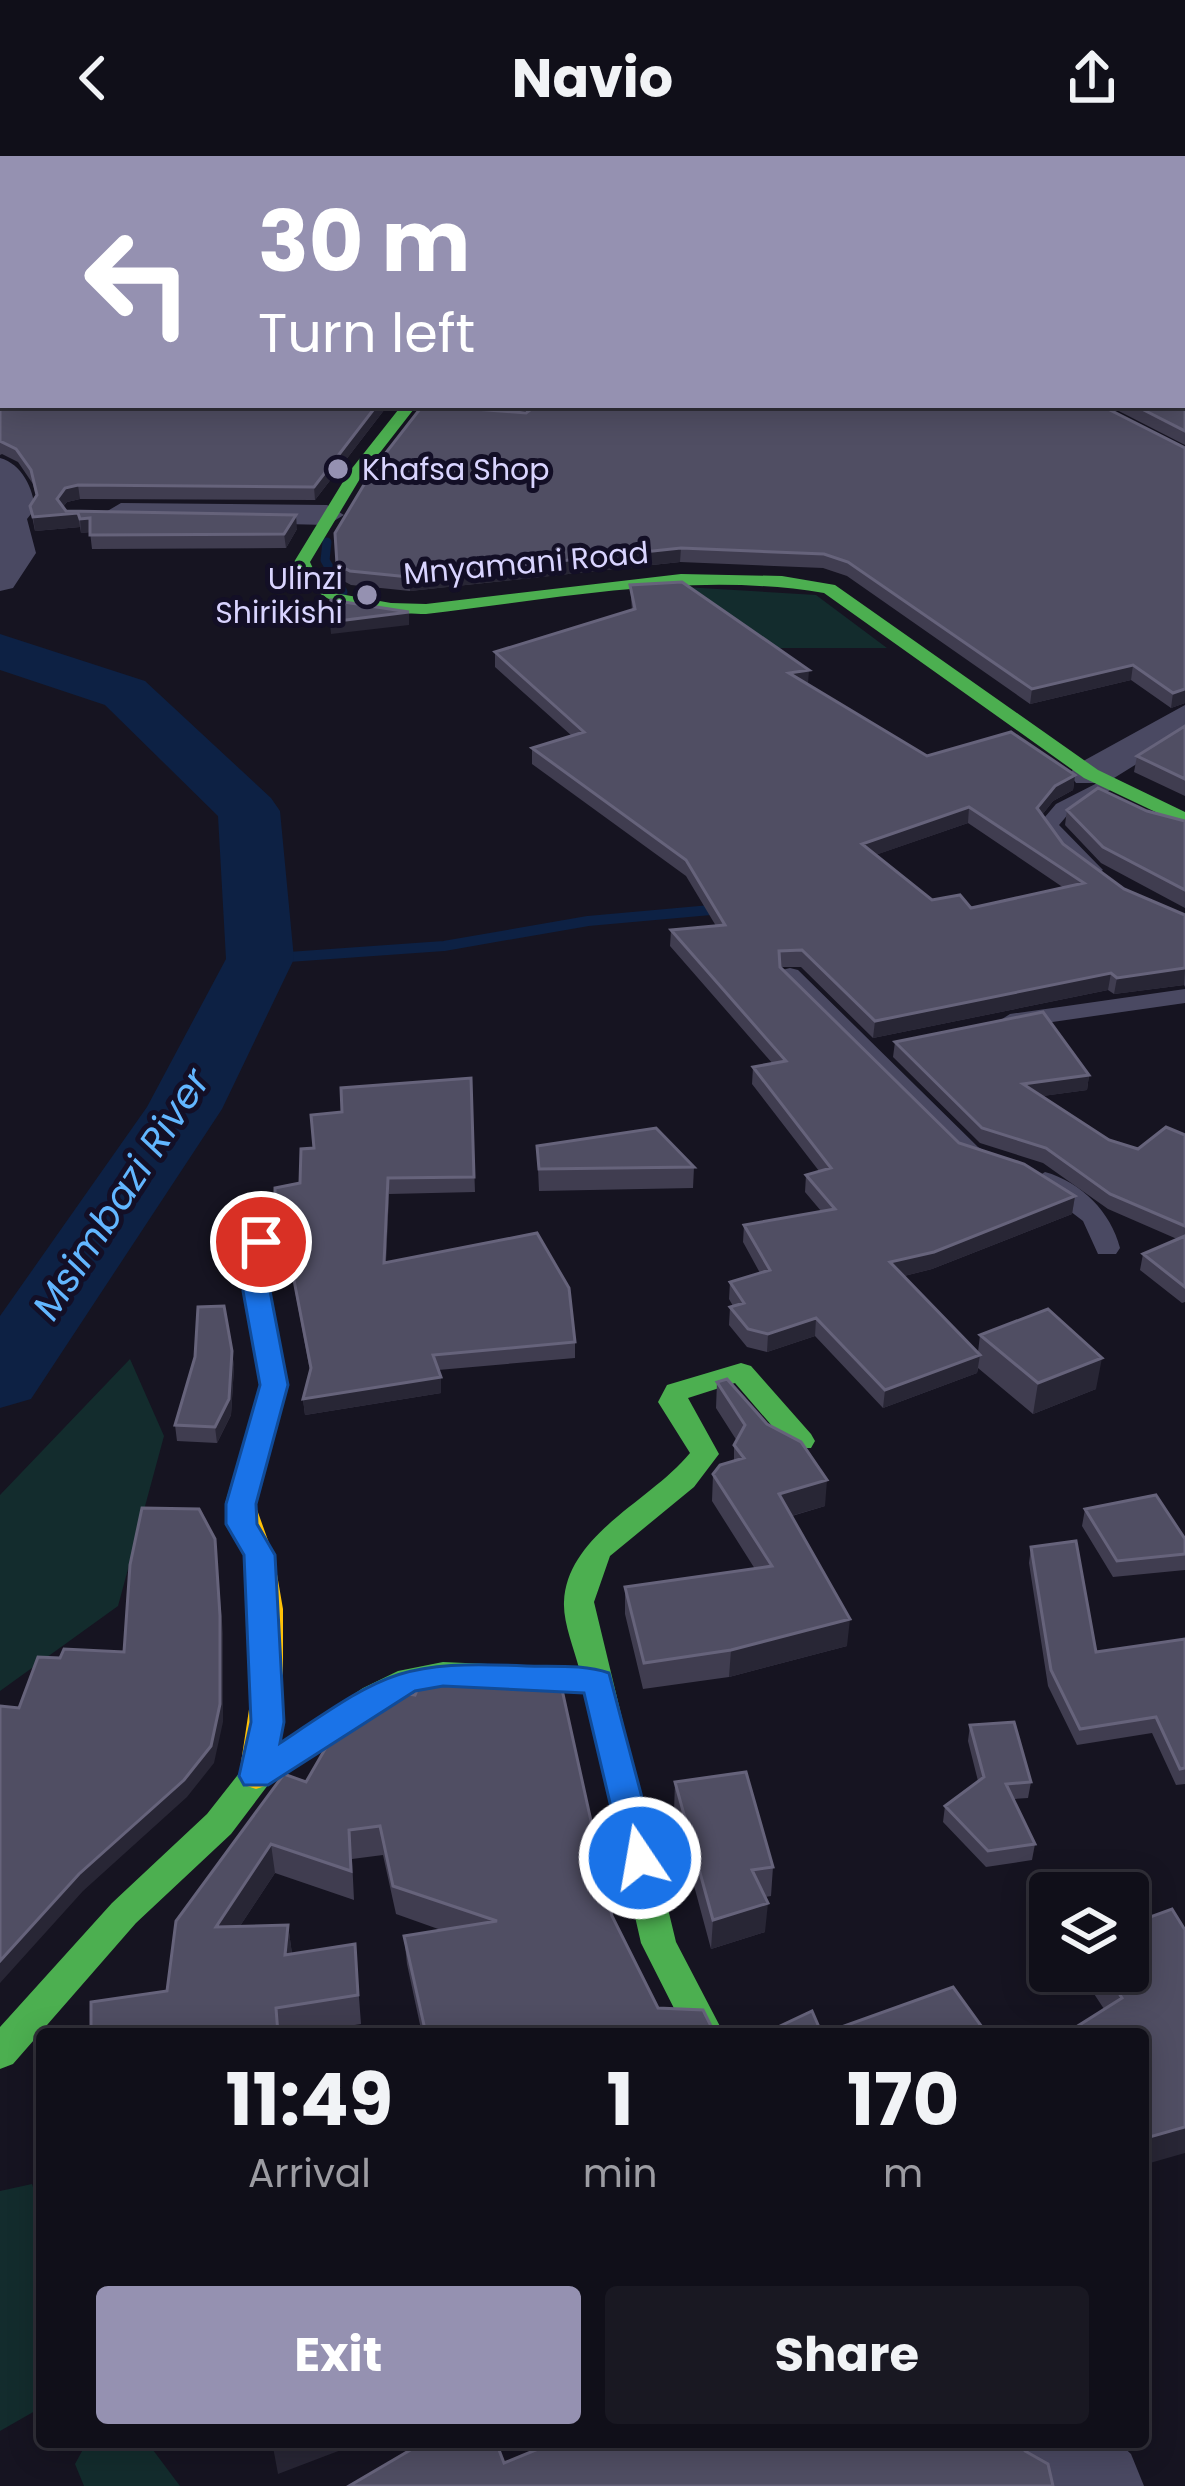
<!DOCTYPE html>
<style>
:root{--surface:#100f19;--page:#191822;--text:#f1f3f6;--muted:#9c9ca2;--line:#302f38;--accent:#9591b1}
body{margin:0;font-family:Poppins,sans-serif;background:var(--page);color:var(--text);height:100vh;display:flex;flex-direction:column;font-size:45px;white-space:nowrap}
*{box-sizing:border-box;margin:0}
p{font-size:39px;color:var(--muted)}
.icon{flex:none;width:66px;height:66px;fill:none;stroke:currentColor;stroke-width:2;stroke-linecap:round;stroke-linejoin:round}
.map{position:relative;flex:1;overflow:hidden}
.drawer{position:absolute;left:36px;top:1872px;width:1113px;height:420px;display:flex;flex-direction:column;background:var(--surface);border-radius:12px;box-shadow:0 6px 30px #0003,0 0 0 3px var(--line)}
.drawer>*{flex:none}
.banner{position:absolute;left:0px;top:0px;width:1185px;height:252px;box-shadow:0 6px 30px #0003,0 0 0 3px var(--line);background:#9591b1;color:#fff;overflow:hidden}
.tools{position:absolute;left:1029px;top:1716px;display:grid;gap:24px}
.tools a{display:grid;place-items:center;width:120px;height:120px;border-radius:12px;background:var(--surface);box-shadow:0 6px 30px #0003,0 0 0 3px var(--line);font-size:60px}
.pin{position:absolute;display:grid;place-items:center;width:102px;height:102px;color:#fff;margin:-51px;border:6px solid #fff;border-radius:50%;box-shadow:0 3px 12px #0007}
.me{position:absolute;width:132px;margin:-66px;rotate:348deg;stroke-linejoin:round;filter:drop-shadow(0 0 9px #0008)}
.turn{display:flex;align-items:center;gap:42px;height:252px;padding:0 60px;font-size:54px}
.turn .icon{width:156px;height:156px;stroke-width:2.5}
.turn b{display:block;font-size:84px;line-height:102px}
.eta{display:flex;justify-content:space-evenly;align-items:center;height:204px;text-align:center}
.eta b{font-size:72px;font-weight:700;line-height:84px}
.button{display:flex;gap:24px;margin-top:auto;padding:24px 60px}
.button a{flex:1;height:138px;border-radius:12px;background:var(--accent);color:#fff;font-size:48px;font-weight:700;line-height:138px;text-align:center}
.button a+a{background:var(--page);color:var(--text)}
header{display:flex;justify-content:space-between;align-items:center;height:156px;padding:0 60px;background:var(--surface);font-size:54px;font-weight:700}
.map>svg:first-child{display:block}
</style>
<header><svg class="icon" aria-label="back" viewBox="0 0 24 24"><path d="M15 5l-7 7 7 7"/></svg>Navio<svg class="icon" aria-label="share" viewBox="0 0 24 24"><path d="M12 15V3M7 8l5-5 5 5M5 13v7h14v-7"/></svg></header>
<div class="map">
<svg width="1185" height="2330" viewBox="0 0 1185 2330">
<rect width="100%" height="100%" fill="#161421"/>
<!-- green -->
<path fill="#132c2d" d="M684 431 816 439 887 492H732Z
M130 1203 164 1280 118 1450 0 1535V1339Z
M32 2028 42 2058V2251L0 2275V2035Z
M87 2286H147L180 2330H84L75 2308Z"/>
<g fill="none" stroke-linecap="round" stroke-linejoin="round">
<!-- stream-far1 -->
<path stroke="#0d2144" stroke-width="9" d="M327 386 325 404 343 436"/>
<!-- stream -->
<path stroke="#0d2144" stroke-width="10" d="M260 803 444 790 588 765 722 753"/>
<!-- river -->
<path fill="#0d2144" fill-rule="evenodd" d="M0 478 145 525 271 642 280 655 294 803 222 953 31 1243 0 1252V1160L147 951 226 803 218 660 105 549 0 514Z"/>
<!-- lane -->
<path fill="#4a4962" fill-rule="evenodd" d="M1109 621 1119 627 1116 631 1070 656 1059 669 1103 714 1093 720 1045 682 1039 668 1056 648Z
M790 812 798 814 978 991 1004 1006 1001 1011 992 1013 960 1001 782 824V814Z
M1185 833V847L1010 872 999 865 1010 858Z
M1045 1016C1081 1026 1111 1056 1120 1092L1116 1098H1098L1083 1065 1036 1029 1032 1024Z"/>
<!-- street -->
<path fill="#4a4962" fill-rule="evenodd" d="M0 302C22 308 33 332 35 353L27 363 36 397 13 432 0 435Z
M121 347 327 349 344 359 327 369 109 364 104 357Z
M1185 549V578L1106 627H1076L1070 618 1076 609Z
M1008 2286H1118L1131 2298 1144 2330H1034L1021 2318Z"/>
<!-- fast -->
<path fill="#4caf50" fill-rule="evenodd" d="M402 249H417L361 321 310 406 316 419 340 438 391 447 426 448 681 418 782 420 835 429 1098 614 1185 656V670L1084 622 824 437C692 415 557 443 426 458 377 457 316 457 294 406L349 316Z
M741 1207 751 1210 811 1278 815 1285 811 1292H791L735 1227 688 1242 719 1298 694 1331 610 1400 594 1446 676 1786 724 1878H687L641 1787 584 1536 443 1530 415 1535 385 1550 268 1629 231 1678 136 1767 13 1908 0 1913V1871L112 1747 207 1658 244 1611 363 1532 398 1515 443 1506 579 1512C574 1493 563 1466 564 1446 567 1378 651 1345 690 1297L658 1246 667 1229Z"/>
<!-- slow -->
<path fill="#ffc107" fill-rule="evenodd" d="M261 1078 274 1086 270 1135 288 1229 255 1348 274 1401 283 1453V1540L273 1620 268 1629 256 1633 244 1629 239 1620 251 1540 252 1453 244 1401 225 1348 260 1229 244 1135 248 1086Z"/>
</g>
<!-- wall -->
<path fill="#403d50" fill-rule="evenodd" d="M0 0H1185V289L1107 249H1182V3H3V6L0 7Z
M6 249H388L315 344 80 343 67 346 63 351 66 355 297 373 286 392 92 393 90 376 81 377 80 371 35 375 30 350 36 340 33 328 18 306 2 298 0 299V252Z
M468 249H1100L1185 292V547L1171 552 1131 524 1030 548 847 420 823 412 680 406 410 435 351 429 338 422 335 377 530 255 527 253Z
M630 429 808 528 927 600 1075 619 1073 634 1053 645 1042 659 1063 688 1124 733 1185 759V831L1184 829 1114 838 1108 834 873 882 801 811H780L959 987 1075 1040 1072 1058 932 1113 904 1120 978 1196 980 1179 1096 1233 1033 1258 978 1212 977 1217 883 1252 815 1180 767 1196 747 1191 729 1169 730 1151 733 1150 729 1143 730 1126 760 1117 743 1086 744 1069 821 1055 805 1036 806 1019 819 1015 752 928 753 911 773 908 670 790 671 774 716 770 686 720 532 608V592L572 580 495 511V496L632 454ZM968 667 1064 732 971 752 932 744 875 699Z
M1185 570V640L1134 616 1137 600Z
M1067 654 1147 655 1185 665V752L1101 707 1065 669Z
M895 886 1089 919 1087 934 1042 940 1109 984 1138 993 1185 979V1146L1182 1147 1140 1114 1143 1098 1177 1083 1108 1053 1043 1007 980 987 893 901Z
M471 922 475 1036 389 1038 386 1106 575 1186V1202L438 1214 441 1237 305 1259 303 1243 310 1215 295 1135 293 1119 295 1083 287 1069 277 1066 275 1050 300 1027 314 992 342 956Z
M537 990 694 1011 693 1032 539 1035Z
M232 1195 234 1211 231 1259 217 1287 177 1285 175 1269Z
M717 1226 825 1350 792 1360 847 1490 729 1521 643 1533 625 1458V1431L755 1413 712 1345 713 1318 734 1305V1289L737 1285 716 1252Z
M1085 1353 1185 1383V1414L1113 1421 1082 1370Z
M1031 1391 1096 1496 1185 1483V1628L1176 1629 1152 1577 1077 1589 1048 1530 1029 1407Z
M970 1569 1031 1626 1028 1642 1014 1643 1035 1688 1032 1704 986 1711 943 1666 945 1650 978 1625 968 1585Z
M284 1618 612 1760 658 1852 715 1878H422L407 1808 404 1780 441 1774 396 1758 383 1699 352 1703 354 1744 275 1717 240 1770 288 1769 292 1798 355 1788 361 1868 297 1878H91L167 1835Z
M675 1626 773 1711 771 1740 765 1741V1776L711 1793 674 1655Z
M1172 1753 1143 2009V1878L1104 1853 1079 1815H1128Z"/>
<!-- shaded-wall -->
<path fill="#282635" d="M377 249H388L315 344 314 331Z
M78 329 80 343 67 346 58 357 57 343 65 332Z
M78 357 80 371 35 375 33 361Z
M296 359 297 373 286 392 284 378Z
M90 362 92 376 81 377 80 363Z
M681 392 680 406 410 435 409 421Z
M409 456V469L331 478 330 466Z
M1133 509 1131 524 1030 548 1032 533Z
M809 514 808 528 789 517Z
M1185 533V547L1171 552 1173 537Z
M1075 619 1073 634 1053 645 1035 668 1037 652 1055 630Z
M969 651 968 667 861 704 862 688Z
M1185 812 1184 829 1114 838 1117 822Z
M1111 817 1108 834 873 882 875 865Z
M1089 919 1087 934 1021 943 1023 928Z
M388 1022 389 1038 385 1123 384 1107Z
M1075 1040 1072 1058 932 1113 888 1124 890 1106Z
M816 1162 815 1180 767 1196 768 1178Z
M232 1195 234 1211 231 1259 217 1287 215 1271Z
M980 1199 977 1217 883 1252 885 1234Z
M1102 1202 1096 1233 1033 1258 1038 1227Z
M441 1221V1237L305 1259 303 1243Z
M827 1324 825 1350 777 1364 779 1338Z
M215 1383 223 1477V1566L214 1607 187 1641 83 1735 0 1827V1805Z
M850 1463 847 1490 729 1521 731 1494Z
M271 1688 275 1717 221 1799 216 1771Z
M768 1747 765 1776 711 1793 713 1764Z
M288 1769 292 1798 285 1799Z
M1185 1971V1997L1143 2009V1992L1146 1982Z
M286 2286H362L278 2318 273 2291Z"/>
<!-- building -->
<path fill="#504e63" stroke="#66637b" stroke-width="3" fill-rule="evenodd" d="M5 0H1185V275L1134 249H1182V3H5Z
M3 13V54H0V15Z
M3 74V159L0 157V76Z
M0 182H3V230L0 227Z
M6 249H377L314 331 78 329 65 332 57 343 66 355 296 359 284 378 90 379V362L80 363 78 357 33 361 30 350 37 339 31 314 16 293 0 285V252Z
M423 249 526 257 537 249H1100L1185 292V533L1173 537 1133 509 1032 533 848 406 824 398 681 392 409 421 350 415 337 408 335 377 374 312Z
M682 426 809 514 789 517 927 600 1011 576 1075 619 1055 630 1037 652 1063 688 1124 733 1185 759V812L1117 822 1111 817 875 865 802 794 779 795 780 811 959 987 1024 1008 1075 1040 934 1096 890 1106 980 1199 885 1234 816 1162 768 1178 748 1173 730 1151 744 1147 730 1126 770 1114 744 1069 835 1053 806 1019 831 1012 753 911 786 905 671 774 725 769 686 704 532 592 584 576 495 496 635 453 630 429ZM969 651 1084 727 971 752 960 739 932 744 862 688Z
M331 444 409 456 330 466Z
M1185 570V623L1137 600Z
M1098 632 1147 655 1185 665V734L1103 691 1067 654Z
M1043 856 1089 919 1023 928 1109 984 1138 993 1166 971 1185 979V1070L1110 1038 1046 992 982 972 895 886Z
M471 922 474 1021 388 1022 384 1107 537 1077 569 1132 575 1186 433 1199 441 1221 303 1243 311 1212 293 1119 296 1071 285 1054 275 1050V1032L300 1027 301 993 314 992 311 959 342 956 341 932Z
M656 972 694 1011 539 1013 537 990Z
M1185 1080V1131L1143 1098Z
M224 1150 232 1195 229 1243 215 1271 175 1269 195 1201 198 1151Z
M1048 1153 1102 1202 1038 1227 980 1179Z
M727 1223 767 1268 801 1286 827 1324 779 1338 850 1463 731 1494 644 1507 625 1431 772 1410 713 1318 720 1309 744 1302 734 1289 745 1269 717 1226Z
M1156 1339 1185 1383V1398L1117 1405 1085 1353Z
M142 1352 199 1353 215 1383 220 1460V1548L211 1590 184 1624 79 1718 0 1805V1550L19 1552 38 1501 60 1502 64 1493 124 1496 130 1409Z
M1076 1385 1096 1496 1185 1483V1612L1180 1613 1156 1561 1080 1573 1051 1514 1031 1391Z
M442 1523 561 1529 612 1760 658 1852 703 1854 715 1878H426L404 1780 497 1765 393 1730 380 1670 349 1674 351 1715 271 1688 216 1771 288 1769 285 1799 355 1788 358 1839 276 1852 278 1878H91V1846L167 1835 176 1765 284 1618 306 1626 328 1588 402 1537 415 1539 418 1532Z
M1014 1566 1031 1626 1006 1628 1035 1688 988 1695 945 1650 984 1621 970 1569Z
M746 1616 773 1711 752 1714 768 1747 713 1764 675 1626Z
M1172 1753 1185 1774V1971L1146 1982 1143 1977V1878H1065L1122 1842 1105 1815H1128V1769Z
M953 1831 987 1878H763L812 1855 822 1878Z
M424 2286H496L504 2307 555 2286H1021L1025 2295 1048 2308 1053 2330H349Z"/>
<!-- route -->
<path fill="#1a73e8" stroke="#114b97" stroke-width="3" d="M261 1078 274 1086 270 1135 288 1229 256 1348 257 1368 275 1399 284 1566 280 1587C385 1517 398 1504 526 1510 553 1511 583 1508 609 1517L658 1702 652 1712H628L623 1702 584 1537 443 1530 415 1535 268 1629H244L239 1620 251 1566 244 1399 226 1368V1348L260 1229 243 1135 248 1086Z"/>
<!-- markers -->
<g fill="#9591b1" stroke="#130f26" stroke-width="4.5">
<circle cx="338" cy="313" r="12"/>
<circle cx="367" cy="439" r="12"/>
</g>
<g text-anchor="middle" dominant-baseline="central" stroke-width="10" stroke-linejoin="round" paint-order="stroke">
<!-- far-poi labels -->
<g font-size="30" fill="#d9d4ff" stroke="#130f26" text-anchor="start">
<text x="362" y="313">Khafsa Shop</text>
<text x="343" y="422" text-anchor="end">Ulinzi<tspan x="343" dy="34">Shirikishi</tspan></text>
</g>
<!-- far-street labels -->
<g font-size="30" fill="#d9d4ff" stroke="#130f26">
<text transform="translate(526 407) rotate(-5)">Mnyamani Road</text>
</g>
<!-- water labels -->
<g font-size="39" font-style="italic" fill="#62b6ff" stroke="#130f26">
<text transform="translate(121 1038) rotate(-57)">Msimbazi River</text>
</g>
</g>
</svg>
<div class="tools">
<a><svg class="icon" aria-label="layers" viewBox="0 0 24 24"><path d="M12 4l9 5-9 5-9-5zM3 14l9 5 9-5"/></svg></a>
</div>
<div class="pin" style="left:261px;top:1086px;background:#d93025"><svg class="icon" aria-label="arrive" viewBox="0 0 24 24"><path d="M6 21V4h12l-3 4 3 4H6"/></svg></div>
<svg class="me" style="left:640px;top:1702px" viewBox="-20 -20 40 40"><circle r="17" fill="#1a73e8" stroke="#fff" stroke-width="3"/><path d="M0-11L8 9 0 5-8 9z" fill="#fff"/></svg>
<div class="banner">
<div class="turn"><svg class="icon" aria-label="left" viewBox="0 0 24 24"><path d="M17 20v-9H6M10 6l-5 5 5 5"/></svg><div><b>30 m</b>Turn left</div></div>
</div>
<section class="drawer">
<div class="eta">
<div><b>11:49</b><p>Arrival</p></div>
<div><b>1</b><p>min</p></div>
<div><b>170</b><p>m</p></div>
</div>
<div class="button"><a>Exit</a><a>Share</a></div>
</section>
</div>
